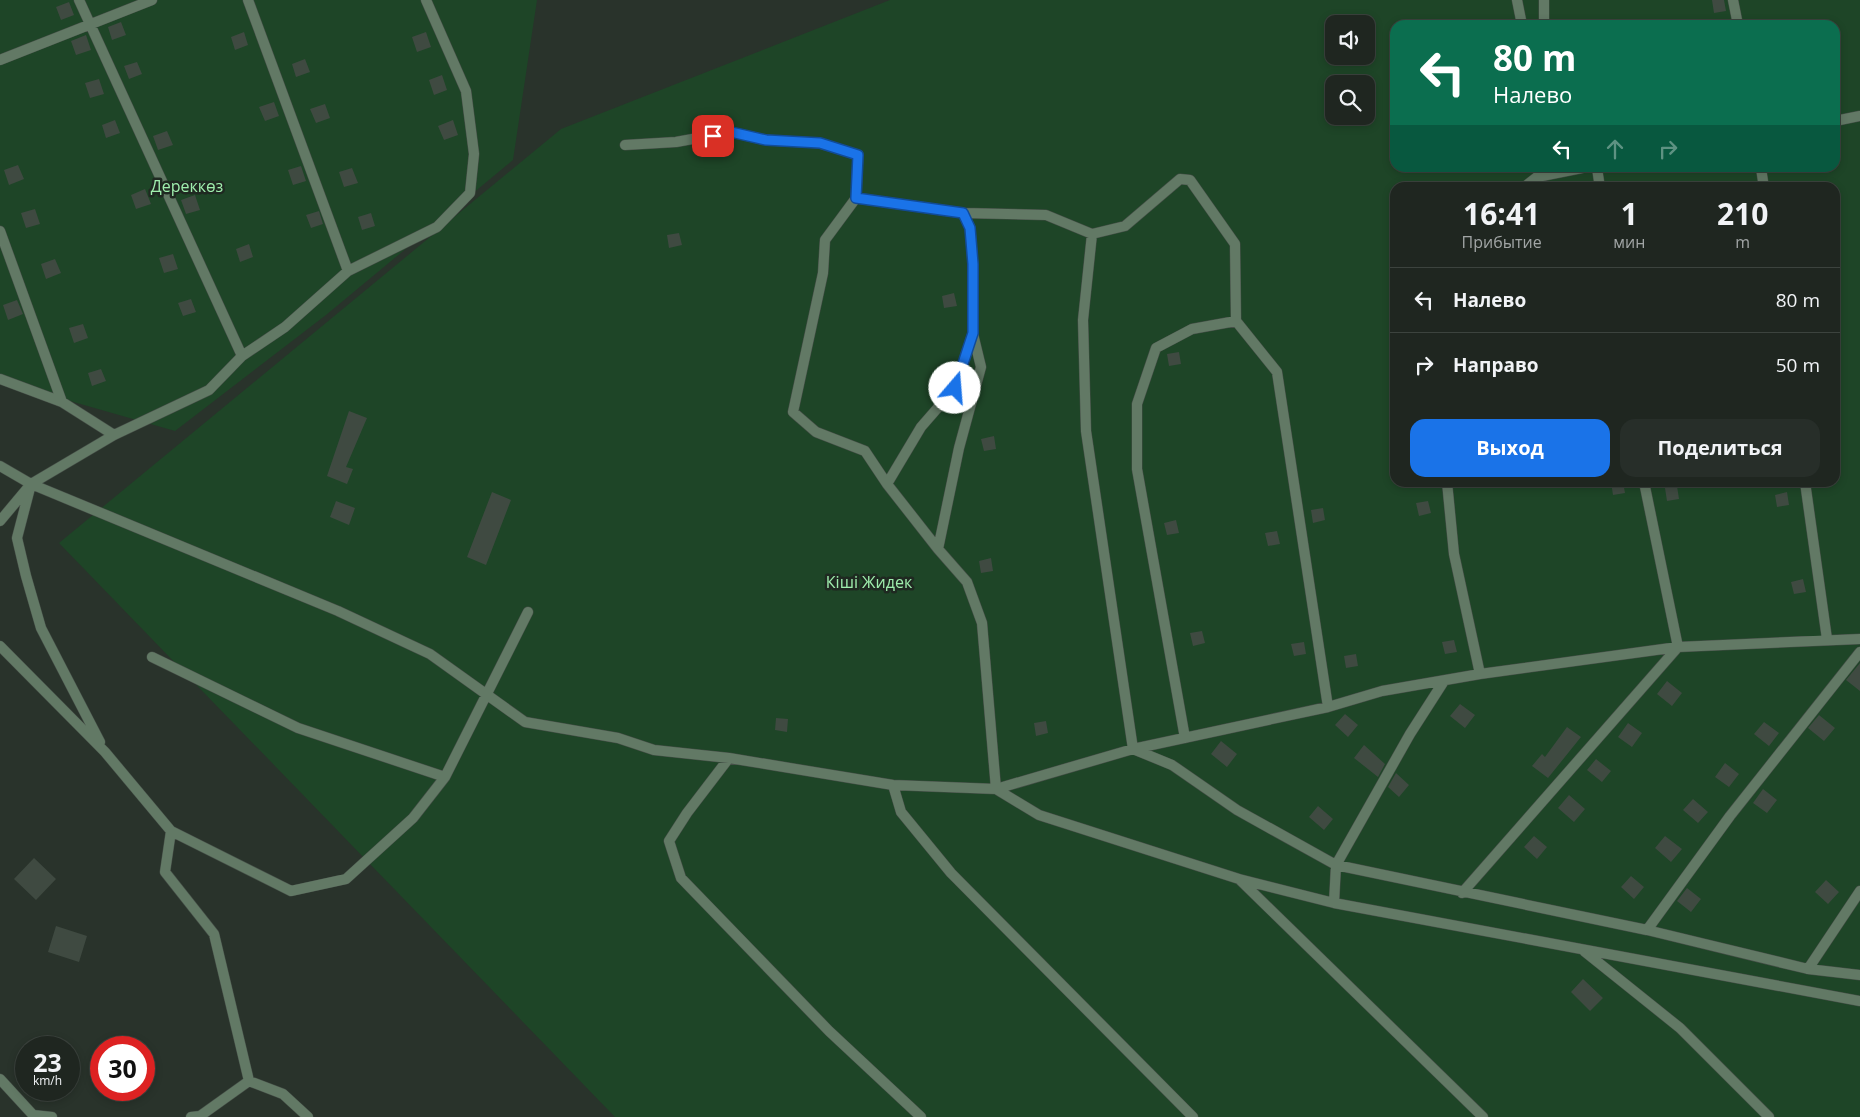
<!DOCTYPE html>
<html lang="ru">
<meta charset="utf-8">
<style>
:root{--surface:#1f2620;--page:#272e29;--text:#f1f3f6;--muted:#a1a5a5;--line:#3c433e;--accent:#1a73e8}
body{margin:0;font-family:"Open Sans",sans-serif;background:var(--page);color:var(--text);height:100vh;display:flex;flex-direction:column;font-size:19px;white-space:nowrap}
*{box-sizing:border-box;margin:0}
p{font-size:16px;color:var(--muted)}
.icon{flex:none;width:28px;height:28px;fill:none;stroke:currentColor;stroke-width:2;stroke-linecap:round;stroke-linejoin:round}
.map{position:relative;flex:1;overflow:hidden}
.side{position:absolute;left:1390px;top:182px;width:450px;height:305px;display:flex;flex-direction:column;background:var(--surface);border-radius:15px;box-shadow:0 2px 8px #0003,0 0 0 1px var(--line)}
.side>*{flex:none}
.top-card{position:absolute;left:1390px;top:20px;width:450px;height:152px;border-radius:15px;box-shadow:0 2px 8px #0003,0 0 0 1px var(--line);background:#0b6e4f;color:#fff;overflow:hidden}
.controls{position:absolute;left:1325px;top:15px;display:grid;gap:10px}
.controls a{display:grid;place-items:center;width:50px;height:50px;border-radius:10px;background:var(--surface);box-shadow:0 2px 8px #0003,0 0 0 1px var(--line);font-size:25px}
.speed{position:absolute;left:15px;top:1036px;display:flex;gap:10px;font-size:25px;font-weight:700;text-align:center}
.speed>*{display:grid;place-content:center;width:65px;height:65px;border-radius:50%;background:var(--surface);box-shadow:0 2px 8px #0003,0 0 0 1px var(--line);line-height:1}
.speed small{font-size:12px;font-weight:400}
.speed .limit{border:8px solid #d22;background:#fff;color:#111}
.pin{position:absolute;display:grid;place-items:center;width:42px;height:42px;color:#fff;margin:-21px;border-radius:10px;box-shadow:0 2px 8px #0006}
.me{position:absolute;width:55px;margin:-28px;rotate:18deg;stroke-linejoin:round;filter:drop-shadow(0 0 4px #0008)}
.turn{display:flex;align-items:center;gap:18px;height:105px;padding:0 20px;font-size:22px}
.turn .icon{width:65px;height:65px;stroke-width:2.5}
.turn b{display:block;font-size:35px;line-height:42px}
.lanes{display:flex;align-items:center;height:48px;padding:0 20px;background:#0003;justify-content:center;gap:25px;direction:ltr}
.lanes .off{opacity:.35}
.eta{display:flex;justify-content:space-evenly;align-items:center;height:85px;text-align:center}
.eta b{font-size:30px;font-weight:700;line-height:35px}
.action{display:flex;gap:10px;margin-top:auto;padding:10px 20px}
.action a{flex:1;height:58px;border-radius:15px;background:var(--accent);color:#fff;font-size:20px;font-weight:700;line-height:58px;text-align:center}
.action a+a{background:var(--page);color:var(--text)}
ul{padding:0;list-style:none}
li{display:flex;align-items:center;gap:15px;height:65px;padding:0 20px;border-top:1px solid var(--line)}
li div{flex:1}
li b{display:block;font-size:19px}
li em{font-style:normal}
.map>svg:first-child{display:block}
</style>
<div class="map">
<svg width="1860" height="1117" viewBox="0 0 1860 1117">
<rect width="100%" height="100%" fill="#29332b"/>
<!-- green -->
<path fill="#1e4527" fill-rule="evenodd" d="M0 0H537L513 160 326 315 175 431 0 381Z
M890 0H1860V1117H615L59 543 561 129ZM1334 24H1366V56H1334ZM1395 25H1835V168H1395ZM1334 84H1366V116H1334ZM1395 188H1835V482H1395Z"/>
<!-- building -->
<path fill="#3f4a41" d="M1712 0H1724L1726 11 1714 13Z
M69 2 74 15 61 20 56 7Z
M121 22 126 35 112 40 108 27Z
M244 32 248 45 235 50 231 37Z
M426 32 431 47 417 52 412 37Z
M86 35 91 50 76 55 71 41Z
M305 59 310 72 296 77 292 64Z
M137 62 142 74 129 79 124 66Z
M442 75 447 90 434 95 429 80Z
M99 79 104 94 90 98 85 83Z
M274 102 279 116 265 121 259 107Z
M325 104 330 118 316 123 310 109Z
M115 120 120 133 106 138 102 125Z
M453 120 458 135 444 140 438 126Z
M167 131 173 145 158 150 153 136Z
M18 165 24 179 9 185 4 170Z
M301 166 306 181 293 185 288 170Z
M352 168 358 183 344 187 339 172Z
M145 189 151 204 136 209 131 195Z
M195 195 200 210 186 214 181 200Z
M35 209 40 224 26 228 21 213Z
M319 211 323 224 311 228 306 215Z
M371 213 375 226 362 230 358 217Z
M679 233 682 245 669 248 667 235Z
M249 244 253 257 240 262 236 249Z
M173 254 178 269 164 273 159 258Z
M55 259 61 273 46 279 41 264Z
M954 293 957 306 944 308 942 296Z
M191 299 196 312 183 316 178 303Z
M17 300 23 314 8 320 3 305Z
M83 324 88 338 74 343 69 328Z
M1179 352 1181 364 1169 366 1167 354Z
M101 369 106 381 92 386 88 373Z
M349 411 367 418 346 467 353 469 347 484 327 476Z
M994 436 996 449 984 451 981 439Z
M1611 482H1623L1625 493 1613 495Z
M1677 486 1679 499 1667 501 1665 488Z
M492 492 511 500 486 565 467 557Z
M1787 492 1789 505 1777 507 1775 495Z
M336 501 355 508 349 525 330 517Z
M1428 501 1431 513 1419 516 1416 503Z
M1323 508 1325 520 1313 523 1311 510Z
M1176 520 1179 533 1167 535 1164 523Z
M1277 531 1280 544 1268 546 1265 533Z
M991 558 993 571 981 573 979 561Z
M1803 579 1806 592 1794 594 1791 582Z
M1202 631 1205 643 1193 646 1190 633Z
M1454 640 1457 652 1445 654 1442 642Z
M1304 642 1306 654 1294 656 1291 644Z
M1356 654 1358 666 1346 668 1344 656Z
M1860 663V691L1846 680Z
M1667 681 1682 693 1672 706 1657 694Z
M1460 704 1475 715 1465 728 1450 716Z
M1345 714 1358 725 1348 737 1335 725Z
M1819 715 1835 728 1824 741 1808 728Z
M776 718 788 719 787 732 775 730Z
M1046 721 1048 733 1036 736 1034 723Z
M1764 722 1779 733 1769 746 1754 734Z
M1628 723 1642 733 1632 747 1618 737Z
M1567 727 1581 737 1548 778 1532 766 1542 754 1545 757Z
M1221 741 1237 754 1227 767 1211 754Z
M1364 745 1385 764 1378 777 1354 758Z
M1596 759 1611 771 1602 782 1587 770Z
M1725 763 1739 774 1729 787 1715 777Z
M1396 773 1409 785 1399 797 1388 787Z
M1763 789 1777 800 1767 813 1753 803Z
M1569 795 1585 809 1574 822 1558 808Z
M1693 799 1708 812 1698 823 1683 810Z
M1318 806 1333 819 1324 830 1309 817Z
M1534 836 1547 847 1537 859 1524 847Z
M1665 836 1682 849 1671 862 1655 848Z
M34 858 56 879 36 900 14 879Z
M1631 876 1644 887 1634 899 1621 887Z
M1826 880 1839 892 1828 904 1815 892Z
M1687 888 1701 899 1691 912 1677 901Z
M56 926 87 936 79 962 48 952Z
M1583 979 1603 998 1590 1011 1571 992Z"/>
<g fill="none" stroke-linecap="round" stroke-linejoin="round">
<defs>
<path id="street" d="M79 0 242 356
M248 0 348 271
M1517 0 1522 25
M1544 0V25
M1733 0 1738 25
M0 60 152 0
M1835 121 1860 116
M625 145 676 142 731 132 766 140 819 143 858 155 856 198 825 240 823 273 793 412 816 432 865 451 887 484 938 549 967 582 982 623 996 789
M1597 168 1600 188
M1761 168 1764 188
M1523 188 1537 177 1582 168
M856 198 963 213 970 228 973 265V333L955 388 921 427 887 484
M963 213 1046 215 1092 234 1125 226 1180 179 1190 180 1235 244 1236 321
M0 231 62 402
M1092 234 1083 320 1086 431 1133 749 1328 707 1382 691 1480 674 1678 647 1860 639
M0 379 62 402 114 435
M0 466 31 484 338 611 430 654 525 722 618 738 654 750 729 758 893 785 996 789 1133 749 1172 765 1237 810 1336 865 1647 930 1808 969 1860 975
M1447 482 1454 554 1480 674
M1805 482 1827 639
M30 488 17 538 26 576 41 628 100 742
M0 521 31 484 114 435 209 390 242 356 285 327 348 271 437 227 470 193 474 154 466 91 426 0
M938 549 959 448 981 367 973 334
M0 646 105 752 171 831 291 891 346 879 413 818 445 777 528 612
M152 657 298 728 445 777
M1185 738 1137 469V404L1156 348 1192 329 1236 321 1277 372 1328 707
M729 758 687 813 669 841 681 878 829 1031 921 1117
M893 785 901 812 951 873 1193 1117
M996 789 1039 815 1239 879 1334 903 1860 1001
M171 831 165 872 214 934 249 1081 283 1094 308 1117
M1239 879 1483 1117
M1462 893 1678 647 1644 482
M1334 903 1336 865 1410 734 1444 681
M1647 930 1730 816 1860 652
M1584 951 1680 1028 1769 1117
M1808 969 1860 891
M0 1079 33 1115 52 1117
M191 1117 200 1116 249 1081"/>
</defs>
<!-- street casing -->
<use href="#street" stroke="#454e47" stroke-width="11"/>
<!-- street -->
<use href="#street" stroke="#627965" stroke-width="10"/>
</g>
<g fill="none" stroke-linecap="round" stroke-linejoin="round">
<defs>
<path id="route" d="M713 136 731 132 766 140 820 143 858 155 856 198 963 213 970 228 973 264V333L955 388"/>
</defs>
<!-- route casing -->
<use href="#route" stroke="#114b97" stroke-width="12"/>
<!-- route -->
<use href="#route" stroke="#1a73e8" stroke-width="9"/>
</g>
<g text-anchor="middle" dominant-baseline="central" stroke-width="5" stroke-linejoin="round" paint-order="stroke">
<!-- park labels -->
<g font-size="16" fill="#9feead" stroke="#1f2921">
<text x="187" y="186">Дереккөз</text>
<text x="869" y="582">Кіші Жидек</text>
</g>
</g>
</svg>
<div class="controls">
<a><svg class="icon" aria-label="sound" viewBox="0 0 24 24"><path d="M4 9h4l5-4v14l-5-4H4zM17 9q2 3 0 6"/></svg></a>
<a><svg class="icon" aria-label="search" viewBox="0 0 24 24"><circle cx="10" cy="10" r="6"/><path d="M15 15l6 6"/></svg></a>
</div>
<div class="speed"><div>23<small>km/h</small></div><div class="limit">30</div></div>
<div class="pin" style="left:713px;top:136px;background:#d93025"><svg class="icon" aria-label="arrive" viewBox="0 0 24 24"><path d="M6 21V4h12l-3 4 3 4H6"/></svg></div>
<svg class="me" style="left:955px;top:388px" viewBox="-20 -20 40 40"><circle r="19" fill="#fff"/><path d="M0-13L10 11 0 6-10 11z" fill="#1a73e8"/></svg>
<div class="top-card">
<div class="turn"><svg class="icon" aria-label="left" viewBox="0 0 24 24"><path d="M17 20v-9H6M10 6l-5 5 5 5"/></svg><div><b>80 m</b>Налево</div></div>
<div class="lanes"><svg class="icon" aria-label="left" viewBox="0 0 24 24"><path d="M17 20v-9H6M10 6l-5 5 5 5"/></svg><svg class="icon off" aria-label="ahead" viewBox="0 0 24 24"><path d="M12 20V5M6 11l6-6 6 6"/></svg><svg class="icon off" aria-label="right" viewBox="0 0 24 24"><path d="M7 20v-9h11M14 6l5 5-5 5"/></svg></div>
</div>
<section class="side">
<div class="eta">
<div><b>16:41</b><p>Прибытие</p></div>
<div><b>1</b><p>мин</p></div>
<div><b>210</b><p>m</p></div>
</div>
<ul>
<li><svg class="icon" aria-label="left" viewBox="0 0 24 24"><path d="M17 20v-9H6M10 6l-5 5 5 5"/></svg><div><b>Налево</b></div><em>80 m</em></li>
<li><svg class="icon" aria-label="right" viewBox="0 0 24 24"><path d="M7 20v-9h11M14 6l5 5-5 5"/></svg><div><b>Направо</b></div><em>50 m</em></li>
</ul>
<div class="action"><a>Выход</a><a>Поделиться</a></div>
</section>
</div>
